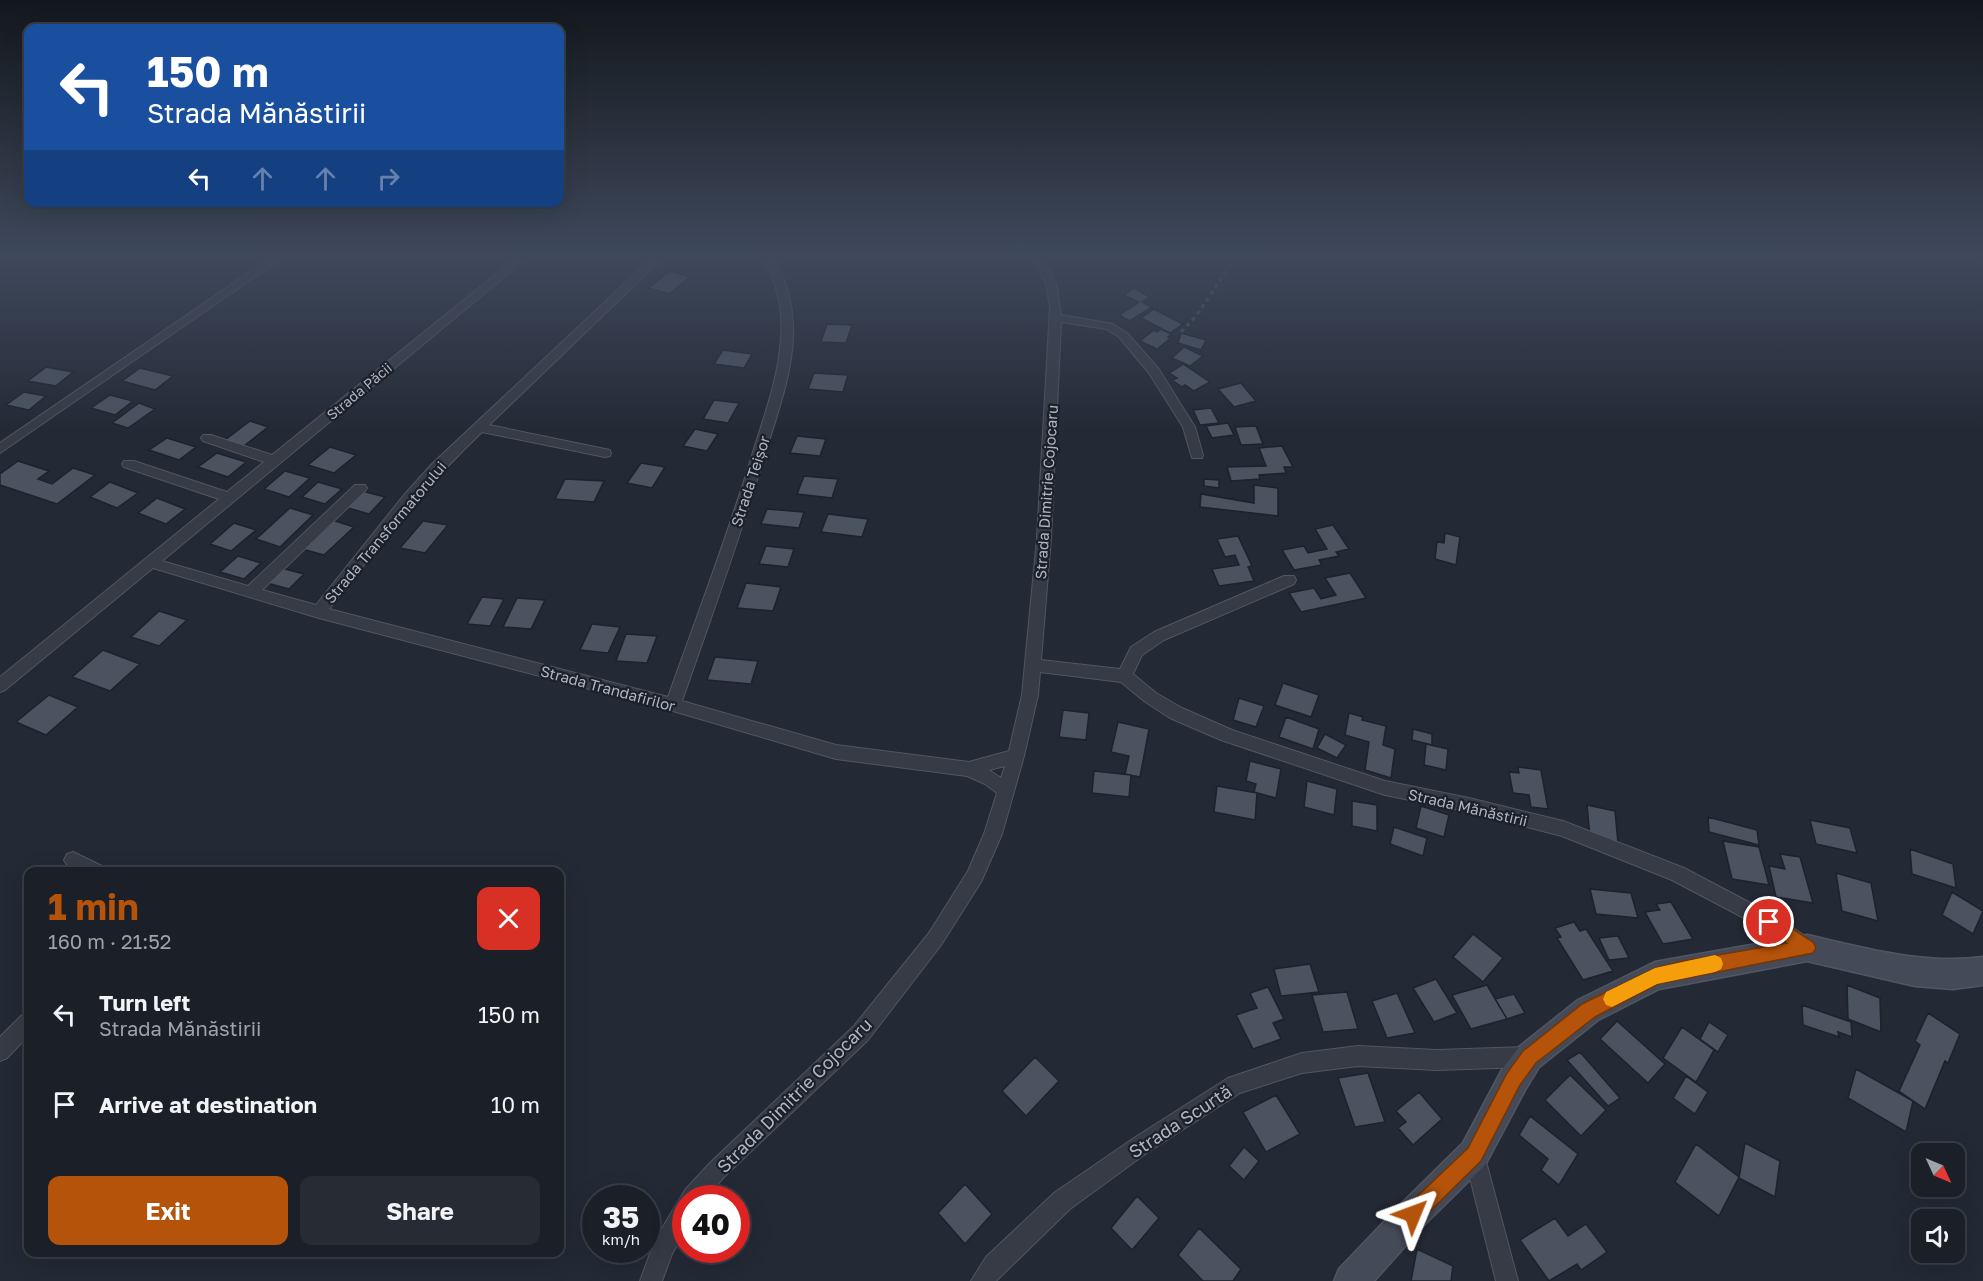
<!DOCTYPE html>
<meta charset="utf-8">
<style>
:root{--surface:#1a1f28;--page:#272c34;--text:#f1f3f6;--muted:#9fa2a8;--line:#383d45;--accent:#b45309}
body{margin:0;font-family:"Golos Text",sans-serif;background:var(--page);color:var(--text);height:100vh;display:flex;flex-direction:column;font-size:22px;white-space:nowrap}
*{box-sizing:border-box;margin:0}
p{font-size:20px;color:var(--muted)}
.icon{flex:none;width:33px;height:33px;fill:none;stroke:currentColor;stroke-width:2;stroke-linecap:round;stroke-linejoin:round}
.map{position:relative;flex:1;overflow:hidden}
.side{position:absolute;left:24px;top:867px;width:540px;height:390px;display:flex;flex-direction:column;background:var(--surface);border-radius:12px;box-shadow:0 6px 24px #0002,0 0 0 2px var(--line)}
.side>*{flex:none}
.hud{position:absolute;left:24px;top:24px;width:540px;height:183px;border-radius:12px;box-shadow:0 6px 24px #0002,0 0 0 2px var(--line);background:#1a4fa0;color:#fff;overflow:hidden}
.needle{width:39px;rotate:134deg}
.tools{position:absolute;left:1911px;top:1143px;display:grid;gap:12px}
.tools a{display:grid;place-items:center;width:54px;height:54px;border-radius:12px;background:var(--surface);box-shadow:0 6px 24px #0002,0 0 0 2px var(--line);font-size:30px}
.speed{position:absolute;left:582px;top:1185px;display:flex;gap:12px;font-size:30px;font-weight:700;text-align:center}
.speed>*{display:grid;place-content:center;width:78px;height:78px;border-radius:50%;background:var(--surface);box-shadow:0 6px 24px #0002,0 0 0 2px var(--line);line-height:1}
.speed small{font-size:15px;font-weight:400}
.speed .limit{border:9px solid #d22;background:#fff;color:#111}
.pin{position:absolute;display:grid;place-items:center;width:51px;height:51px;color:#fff;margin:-26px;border:3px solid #fff;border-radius:50%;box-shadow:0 2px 6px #0007}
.me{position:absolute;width:66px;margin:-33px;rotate:46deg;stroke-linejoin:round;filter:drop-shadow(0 0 4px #0008)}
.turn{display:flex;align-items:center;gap:21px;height:126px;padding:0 24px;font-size:27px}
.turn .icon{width:78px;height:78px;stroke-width:2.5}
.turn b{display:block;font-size:42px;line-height:51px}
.lanes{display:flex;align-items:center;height:57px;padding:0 24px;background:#0003;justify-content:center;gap:30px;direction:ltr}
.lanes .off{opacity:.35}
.round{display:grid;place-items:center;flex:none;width:63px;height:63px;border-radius:12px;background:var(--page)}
.head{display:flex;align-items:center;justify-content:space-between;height:102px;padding:0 24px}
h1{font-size:36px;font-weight:700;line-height:45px;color:var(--accent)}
.action{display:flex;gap:12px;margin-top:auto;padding:12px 24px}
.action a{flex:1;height:69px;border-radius:12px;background:var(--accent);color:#fff;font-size:24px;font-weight:700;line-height:69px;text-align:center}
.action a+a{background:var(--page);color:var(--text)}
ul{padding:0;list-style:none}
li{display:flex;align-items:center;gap:18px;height:90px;padding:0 24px}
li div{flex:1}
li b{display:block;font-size:22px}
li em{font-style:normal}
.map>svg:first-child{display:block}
</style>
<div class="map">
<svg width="1983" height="1281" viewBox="0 0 1983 1281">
<rect width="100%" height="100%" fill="#232935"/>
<!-- building -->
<path fill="#4b5361" stroke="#1d222c" stroke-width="1.5" d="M670 271 690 277 669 294 649 288Z
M1134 288 1150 297 1142 302 1152 307 1130 321 1119 315 1139 302 1124 295Z
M1154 309 1183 324 1170 333 1141 318Z
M827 324 852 325 846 343 821 342Z
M1161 329 1171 334 1168 337 1171 338 1157 349 1140 341 1154 330 1157 332Z
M1181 333 1206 340 1201 350 1178 343Z
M1184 347 1203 356 1190 366 1172 358Z
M723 350 752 354 744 368 714 364Z
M1183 364 1210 382 1194 391 1185 385 1182 387 1172 380 1177 378 1169 373Z
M46 367 73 372 56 386 28 381Z
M140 368 173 376 155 390 122 381Z
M814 373 848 375 843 392 808 389Z
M1241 383 1256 401 1234 407 1218 389Z
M24 392 46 396 29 410 6 405Z
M110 395 133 401 115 415 91 408Z
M714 400 739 403 728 423 703 419Z
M139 403 155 409 128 428 112 423Z
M1211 408 1219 423 1200 425 1193 410Z
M250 421 268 427 244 446 225 440Z
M1228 423 1234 435 1212 438 1206 426Z
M1256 426 1263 444 1241 445 1235 427Z
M695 429 718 434 707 451 683 446Z
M797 436 826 439 820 456 790 453Z
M167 438 196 447 179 460 149 450Z
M1282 446 1293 467H1284L1286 473 1259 475 1260 479 1231 481 1227 467 1266 466 1259 448Z
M330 447 356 455 334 473 308 465Z
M217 453 246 462 228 477 198 467Z
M18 461 49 471 38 479 52 484 73 468 95 475 57 504 0 485V474Z
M641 463 665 467 652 488 627 483Z
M285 471 310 478 289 497 264 489Z
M804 476 838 479 832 498 797 494Z
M565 479 604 481 594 502 555 499Z
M1204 479 1219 480V488L1204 486Z
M110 482 138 493 117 508 90 497Z
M318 482 342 489 325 504 302 497Z
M1254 485 1278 488V516L1200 507 1201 494 1254 503Z
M362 491 385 497 369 514 345 507Z
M157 498 185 509 166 524 138 513Z
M290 508 313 515 280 547 256 539Z
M767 509 804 512 799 528 761 524Z
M828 514 868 519 862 537 821 532Z
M332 520 354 527 324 555 302 549Z
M423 521 448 525 425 553 400 548Z
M234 523 256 530 231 551 210 544Z
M1333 525 1349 549 1336 552 1339 556 1319 560 1322 565 1294 570 1282 550 1304 546 1308 553 1327 549 1315 529Z
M1445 533 1460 537 1456 565 1435 559 1437 542 1444 543Z
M1238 536 1252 566 1248 567 1254 581 1219 586 1212 569 1239 565 1235 555 1225 557 1217 539Z
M766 546 794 549 788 567 759 564Z
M238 556 261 563 244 579 220 572Z
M281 568 304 574 289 589 267 583Z
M1350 573 1366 598 1301 612 1289 593 1314 588 1321 599 1336 595 1325 578Z
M746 583 781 587 773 611 737 608Z
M482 597 504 599 490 626 467 624Z
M517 598 545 600 531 629 503 627Z
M159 611 187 620 159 646 131 637Z
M592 624 620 627 608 653 580 650Z
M626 634 657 636 647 663 616 661Z
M103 650 140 664 110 691 72 677Z
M715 657 758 661 751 684 707 680Z
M1283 683 1319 695 1311 717 1275 705Z
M49 695 78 707 46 735 16 722Z
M1239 698 1264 706 1256 727 1233 720Z
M1063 710 1089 713 1086 740 1059 737Z
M1349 713 1363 717 1362 720 1386 726 1383 745 1395 749 1391 778 1365 770 1369 742 1345 735Z
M1286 717 1319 729 1313 749 1279 737Z
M1118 722 1149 729 1140 777 1125 774 1129 756 1111 752Z
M1413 729 1432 734V745L1412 740Z
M1325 734 1346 745 1337 758 1317 748Z
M1426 744 1448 749 1446 770 1424 765Z
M1250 761 1281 769 1276 798 1254 792 1256 784 1246 781Z
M1518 767 1541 770 1548 809 1531 807 1529 795 1513 793 1509 772 1519 773Z
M1094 771 1131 775 1129 797 1092 793Z
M1307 781 1337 789 1334 815 1304 807Z
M1217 786 1257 793 1255 820 1214 812Z
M1352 801 1377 805V831L1352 826Z
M1587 805 1615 811 1618 843 1590 837Z
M1421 806 1449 815 1444 837 1416 828Z
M1708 817 1757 830 1759 845 1709 832Z
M1810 820 1850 828 1857 853 1816 844Z
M1394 827 1427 838 1423 856 1390 844Z
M1723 841 1759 847 1769 885 1732 879Z
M1910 849 1953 864 1956 888 1912 874Z
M1780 854 1800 857 1813 903 1776 897 1769 866 1785 869Z
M1836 873 1871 883 1878 921 1842 911Z
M1590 889 1631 893 1638 918 1596 914Z
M1952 892 1983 911 1973 934 1942 915Z
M1671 902 1693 939 1663 944 1645 912 1660 910 1656 904Z
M1574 922 1580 931 1586 929 1613 971 1583 980 1557 938 1561 937 1555 928Z
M1473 934 1503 958 1483 982 1453 957Z
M1618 936 1629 958 1609 960 1599 938Z
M1310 964 1319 992 1281 996 1274 969Z
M1436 979 1457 1013 1434 1022 1413 988Z
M1487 985 1507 1019 1471 1029 1452 995Z
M1847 985 1880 998 1881 1032 1848 1019Z
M1268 987 1284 1019 1273 1023 1281 1039 1253 1049 1236 1015 1257 1008 1250 993Z
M1347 992 1358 1029 1323 1032 1312 995Z
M1397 993 1415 1033 1387 1038 1372 1001Z
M1514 994 1525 1013 1507 1019 1495 999Z
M1802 1005 1851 1022 1852 1037 1838 1032 1839 1037 1803 1025Z
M1928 1013 1960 1034 1948 1063 1945 1061 1925 1109 1899 1091 1920 1045 1915 1041Z
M1617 1021 1665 1064 1648 1083 1600 1039Z
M1709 1022 1728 1035 1718 1052 1700 1039Z
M1682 1027 1714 1050 1696 1082 1663 1058Z
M1580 1052 1620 1098 1608 1106 1567 1060Z
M1035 1057 1059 1081 1026 1116 1002 1091Z
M1856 1069 1913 1101 1906 1132 1848 1098Z
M1368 1073 1385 1122 1355 1127 1338 1078Z
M1570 1075 1606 1110 1581 1136 1545 1100Z
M1686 1076 1708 1092 1695 1114 1673 1098Z
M1419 1092 1442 1119 1413 1145 1398 1128 1406 1122 1396 1111Z
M1276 1095 1300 1134 1266 1152 1243 1112Z
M1530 1116 1578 1154 1559 1185 1541 1170 1548 1159 1519 1135Z
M1745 1143 1780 1161 1775 1197 1739 1178Z
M1696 1144 1739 1177 1719 1216 1675 1182Z
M1244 1147 1259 1161 1244 1180 1229 1166Z
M965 1184 992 1214 965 1244 938 1213Z
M1137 1196 1159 1218 1132 1250 1111 1228Z
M1555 1218 1568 1236 1586 1224 1607 1252 1581 1270 1577 1264 1549 1281 1520 1240Z
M1199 1228 1241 1269 1233 1281H1203L1178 1255Z
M1417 1249 1453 1266 1451 1281H1411Z"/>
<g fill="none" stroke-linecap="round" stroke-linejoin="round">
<defs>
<path id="street" d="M276 254H288L0 453V443Z
M521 254H532L162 561 248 586 355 485H365L367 488 365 491 262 590 316 605 404 495 432 464 656 254H667L489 425 605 449 610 450 611 453 610 456 605 457 482 432C423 488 379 546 329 609L668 697C697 616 728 535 753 452 765 414 779 376 781 337 783 307 776 279 761 254H771C787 279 794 306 793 336 792 375 777 414 766 451 741 535 711 618 682 701L836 745 969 762 1009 751 1022 695 1037 538 1050 308 1046 283 1029 254H1039L1056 283 1061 315 1113 324 1127 333 1158 368 1195 427 1203 455 1202 458H1192L1183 427 1149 373 1119 337 1106 329 1061 322 1051 538 1041 660 1120 669 1131 647 1154 632 1284 576H1294L1296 580 1294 584 1164 640 1142 655 1133 674 1156 693 1182 708 1232 730 1385 781 1469 798 1563 821 1684 868 1775 916 1814 942 1816 948 1814 954 1807 957 1800 954 1763 928 1672 880 1562 836 1469 812 1385 795 1221 740 1170 718 1144 701 1121 682 1040 672 1038 695 1024 756 1002 834 981 882 941 945 868 1040 724 1177 706 1198H686V1229L672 1254 662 1281H640L655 1240 685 1190 710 1163 854 1026 929 933 968 871 984 834 997 793 985 784 967 776 836 759 673 711 319 618 153 568 5 690 0 692V677L219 499 124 467 122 464 124 461H134L227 492 264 462 203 441 201 438 203 435H211L272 455ZM1005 766 1001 778 989 770Z
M73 852 102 866 105 872C91 872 71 875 64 860L67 854Z
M28 1013V1036L7 1058 0 1061V1037L21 1016Z
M1358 1046 1437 1050 1529 1047 1536 1050 1539 1057 1536 1064 1529 1067 1437 1070 1358 1066 1302 1073 1240 1093 1148 1152 1070 1209 996 1281H971L986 1257 1054 1193 1134 1138 1228 1078 1302 1053Z
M1474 1144 1481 1147 1484 1154 1518 1281H1496L1464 1154 1467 1147Z"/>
<path id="secondary" d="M1807 935C1866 948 1922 965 1983 957V985L1953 989 1915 986 1807 961 1659 989 1598 1020 1539 1067 1525 1090 1485 1165 1424 1225 1374 1281H1334L1339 1269 1402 1203 1463 1143 1503 1068 1519 1047 1578 1000 1655 962Z"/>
</defs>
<!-- street casing -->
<use href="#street" stroke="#515661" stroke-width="2"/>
<!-- secondary casing -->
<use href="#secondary" stroke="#515661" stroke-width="3"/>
<!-- path -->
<path stroke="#465458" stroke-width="3" stroke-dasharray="4 4" stroke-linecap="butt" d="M1181 332 1196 316 1238 254"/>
<!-- street -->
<use href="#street" fill="#363b46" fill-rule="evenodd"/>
<!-- secondary -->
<use href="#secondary" fill="#454a58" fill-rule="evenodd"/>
</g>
<!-- sky -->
<linearGradient id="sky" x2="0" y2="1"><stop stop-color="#13171d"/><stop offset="0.59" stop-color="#3f495c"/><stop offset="1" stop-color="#3f495c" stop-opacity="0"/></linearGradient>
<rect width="1983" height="433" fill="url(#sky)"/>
<!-- route -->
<path fill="#b45309" stroke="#753606" stroke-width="1.5" d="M1769 914 1813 942 1816 948 1813 953 1658 984 1595 1017 1536 1063 1520 1085 1481 1161 1420 1221 1413 1224 1406 1221 1403 1214 1406 1207 1468 1148 1507 1073 1523 1051 1582 1004 1655 968 1683 961 1787 943 1764 928 1761 922 1764 917Z"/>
<!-- slow -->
<path fill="#f59e0b" d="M1715 955 1721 958 1723 964 1721 969 1715 972 1657 984 1612 1007 1606 1005 1603 999 1606 992 1655 968Z"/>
<g text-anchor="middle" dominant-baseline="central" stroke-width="4.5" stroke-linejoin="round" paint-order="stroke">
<!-- far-street labels -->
<g font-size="14" fill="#b1b6c2" stroke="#1b202a">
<text transform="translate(359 391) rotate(-40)">Strada Păcii</text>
</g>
<!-- street labels -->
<g font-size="15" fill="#b1b6c2" stroke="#1b202a">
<text transform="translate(750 481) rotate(-72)">Strada Teișor</text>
<text transform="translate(1046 492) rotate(-86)">Strada Dimitrie Cojocaru</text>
<text transform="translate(385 532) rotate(-50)">Strada Transformatorului</text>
<text transform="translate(608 688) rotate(15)">Strada Trandafirilor</text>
<text transform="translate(1468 807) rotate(13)">Strada Mănăstirii</text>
</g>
<!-- near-street labels -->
<g font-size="18" fill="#b1b6c2" stroke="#1b202a">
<text transform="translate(794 1095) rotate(-45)">Strada Dimitrie Cojocaru</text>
<text transform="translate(1180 1121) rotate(-33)">Strada Scurtă</text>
</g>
</g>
</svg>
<div class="tools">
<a><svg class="needle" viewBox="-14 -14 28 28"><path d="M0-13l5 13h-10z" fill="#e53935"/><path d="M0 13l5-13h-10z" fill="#9fa2a8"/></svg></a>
<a><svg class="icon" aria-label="sound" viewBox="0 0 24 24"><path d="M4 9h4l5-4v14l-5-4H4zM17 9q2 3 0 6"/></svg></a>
</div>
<div class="speed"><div>35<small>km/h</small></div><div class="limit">40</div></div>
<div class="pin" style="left:1769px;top:922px;background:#d93025"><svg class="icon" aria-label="arrive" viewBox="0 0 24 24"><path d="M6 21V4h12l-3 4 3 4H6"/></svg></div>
<svg class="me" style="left:1413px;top:1214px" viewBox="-20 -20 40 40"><path d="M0-17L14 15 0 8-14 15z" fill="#b45309" stroke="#fff" stroke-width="4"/></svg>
<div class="hud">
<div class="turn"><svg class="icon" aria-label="left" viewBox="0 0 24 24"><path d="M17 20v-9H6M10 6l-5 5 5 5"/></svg><div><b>150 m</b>Strada Mănăstirii</div></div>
<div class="lanes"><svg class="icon" aria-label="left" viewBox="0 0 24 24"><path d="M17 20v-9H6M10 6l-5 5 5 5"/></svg><svg class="icon off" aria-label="ahead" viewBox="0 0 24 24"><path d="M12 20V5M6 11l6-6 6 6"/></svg><svg class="icon off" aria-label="ahead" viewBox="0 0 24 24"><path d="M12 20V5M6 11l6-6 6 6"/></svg><svg class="icon off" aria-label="right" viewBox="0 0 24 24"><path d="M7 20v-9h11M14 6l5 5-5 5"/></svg></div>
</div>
<section class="side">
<div class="head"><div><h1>1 min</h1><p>160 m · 21:52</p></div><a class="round" style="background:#d93025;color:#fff"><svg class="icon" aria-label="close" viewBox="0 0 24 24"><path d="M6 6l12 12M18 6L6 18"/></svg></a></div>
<ul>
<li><svg class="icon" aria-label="left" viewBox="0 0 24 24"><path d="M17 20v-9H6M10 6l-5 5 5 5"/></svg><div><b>Turn left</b><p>Strada Mănăstirii</p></div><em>150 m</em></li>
<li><svg class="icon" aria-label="arrive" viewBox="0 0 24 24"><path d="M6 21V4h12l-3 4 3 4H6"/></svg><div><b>Arrive at destination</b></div><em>10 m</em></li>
</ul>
<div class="action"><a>Exit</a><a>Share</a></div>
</section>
</div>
